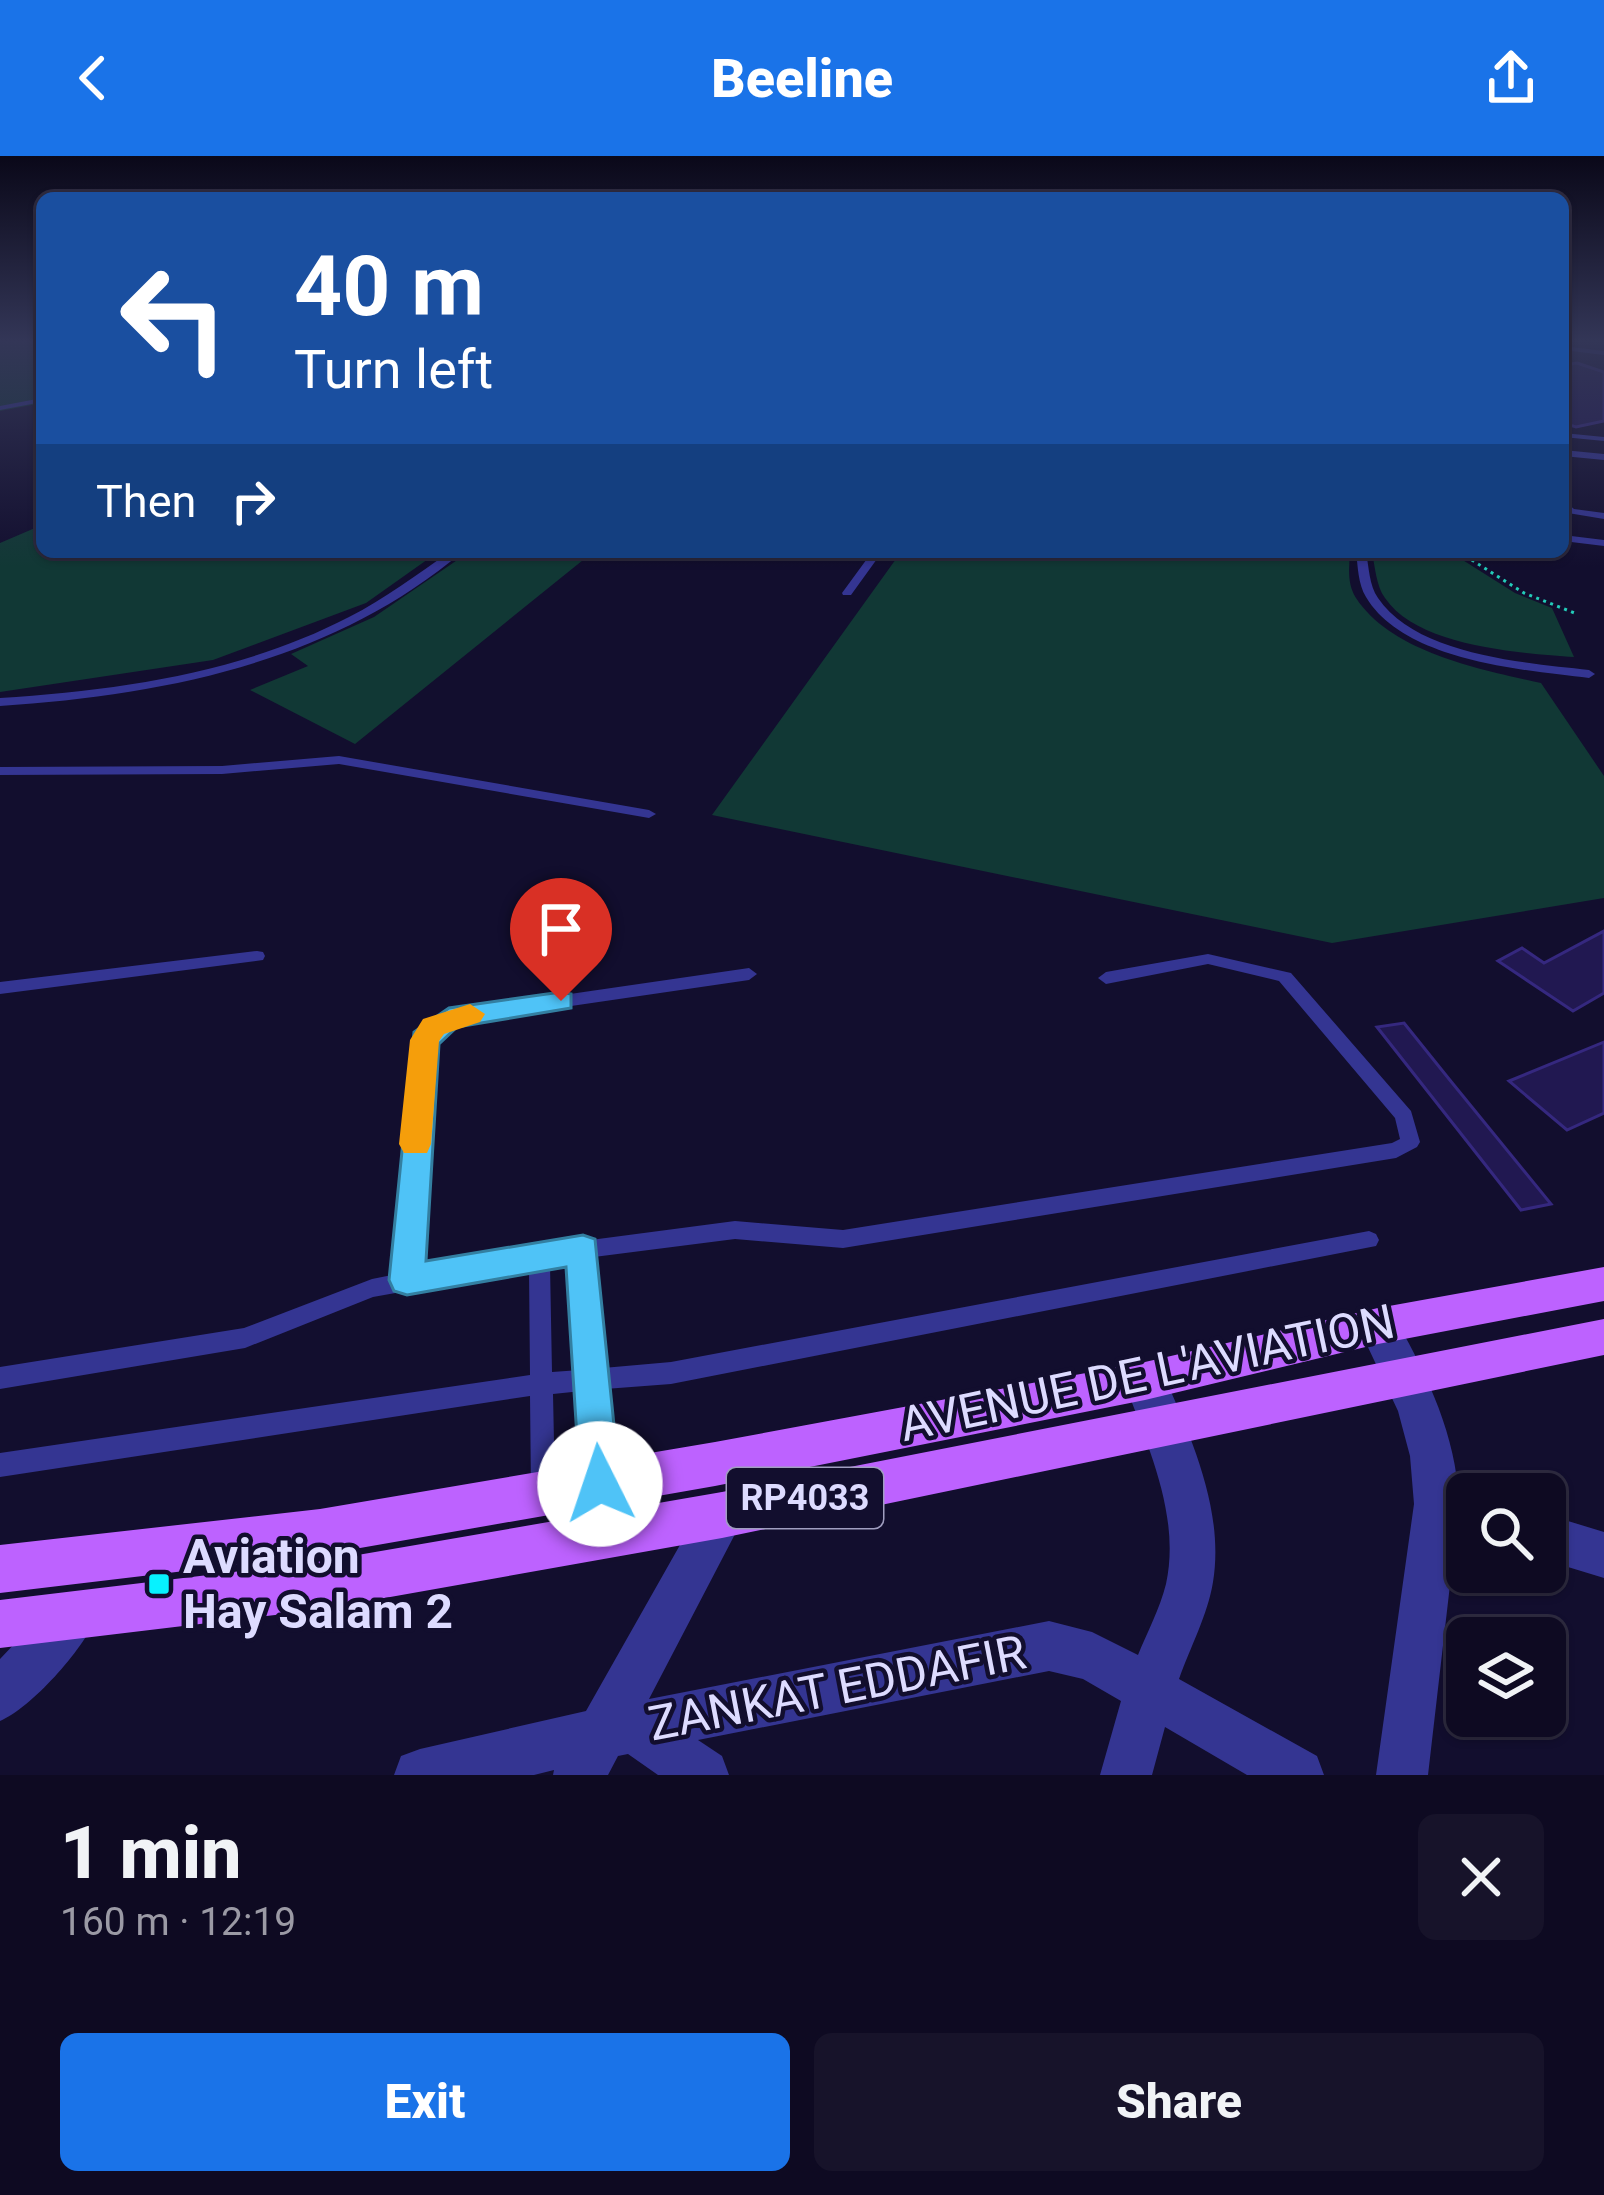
<!DOCTYPE html>
<meta charset="utf-8">
<style>
:root{--surface:#0e0a22;--page:#17132a;--text:#f1f3f6;--muted:#9b9aa5;--line:#2e2b40;--accent:#1a73e8}
body{margin:0;font-family:Roboto,sans-serif;background:var(--page);color:var(--text);height:100vh;display:flex;flex-direction:column;font-size:45px;white-space:nowrap}
*{box-sizing:border-box;margin:0}
p{font-size:39px;color:var(--muted)}
.icon{flex:none;width:66px;height:66px;fill:none;stroke:currentColor;stroke-width:2;stroke-linecap:round;stroke-linejoin:round}
.map{position:relative;height:1619px;overflow:hidden}
.details{display:flex;flex-direction:column;background:var(--surface);flex:1}
.details>*{flex:none}
.hud{position:absolute;left:36px;top:36px;width:1533px;height:366px;border-radius:18px;box-shadow:0 3px 9px #0004,0 0 0 3px var(--line);background:#1a4fa0;color:#fff;overflow:hidden}
.controls{position:absolute;left:1446px;top:1317px;display:grid;gap:24px}
.controls a{display:grid;place-items:center;width:120px;height:120px;border-radius:18px;background:var(--surface);box-shadow:0 3px 9px #0004,0 0 0 3px var(--line);font-size:60px}
.pin{position:absolute;display:grid;place-items:center;width:102px;height:102px;color:#fff;margin:-123px -51px;border-radius:50% 50% 50% 0;rotate:-45deg;box-shadow:0 0 12px #0007}
.pin .icon{rotate:45deg}
.me{position:absolute;width:132px;margin:-66px;rotate:356deg;stroke-linejoin:round;filter:drop-shadow(0 0 9px #0008)}
.turn{display:flex;align-items:center;gap:42px;height:252px;padding:0 60px;font-size:54px}
.turn .icon{width:156px;height:156px;stroke-width:2.5}
.turn b{display:block;font-size:84px;line-height:102px}
.then{display:flex;align-items:center;height:114px;padding:0 60px;background:#0003;gap:24px;font-size:45px}
.round{display:grid;place-items:center;flex:none;width:126px;height:126px;border-radius:18px;background:var(--page)}
.overview{display:flex;align-items:center;justify-content:space-between;height:204px;padding:0 60px}
h1{font-size:72px;font-weight:800;line-height:90px}
.primary-button{display:flex;gap:24px;margin-top:auto;padding:24px 60px}
.primary-button a{flex:1;height:138px;border-radius:18px;background:var(--accent);color:#fff;font-size:48px;font-weight:800;line-height:138px;text-align:center}
.primary-button a+a{background:var(--page);color:var(--text)}
header{display:flex;justify-content:space-between;align-items:center;height:156px;padding:0 60px;background:var(--accent);color:#fff;font-size:54px;font-weight:800}
.map>svg:first-child{display:block}
</style>
<header><svg class="icon" aria-label="back" viewBox="0 0 24 24"><path d="M15 5l-7 7 7 7"/></svg>Beeline<svg class="icon" aria-label="share" viewBox="0 0 24 24"><path d="M12 15V3M7 8l5-5 5 5M5 13v7h14v-7"/></svg></header>
<div class="map">
<svg width="1604" height="1619" viewBox="0 0 1604 1619">
<rect width="100%" height="100%" fill="#120e2e"/>
<!-- green -->
<path fill="#113835" d="M0 185H42V200L35 202 42 204V239L38 240 42 247 0 255Z
M42 369V396H438L366 447 213 504 0 536V387Z
M469 396H593L355 588 250 534 308 510 291 498 374 461Z
M901 396H1350C1349 412 1347 428 1356 442 1392 497 1483 514 1541 527L1604 620V742L1332 787 712 659Z
M1372 396H1450L1515 437 1552 452 1574 501C1521 497 1418 491 1385 442 1376 430 1375 410 1372 396Z"/>
<!-- building -->
<path fill="#211851" stroke="#35287f" stroke-width="3" d="M1577 207 1604 216V265L1576 271 1563 267V209Z
M1604 775V837L1573 855 1498 805 1522 792 1544 807Z
M1404 867 1449 923 1551 1048 1521 1054 1377 871Z
M1604 886V957L1567 974 1509 925Z"/>
<g fill="none" stroke-linecap="round" stroke-linejoin="round">
<!-- path -->
<path stroke="#23ccb9" stroke-width="3" stroke-dasharray="3 4.5" stroke-linecap="butt" d="M1459 396 1524 437 1577 458"/>
<!-- service -->
<path fill="#343592" fill-rule="evenodd" d="M1563 190 1604 195V199L1563 194Z
M42 242V246L0 254V250Z
M1563 277 1604 281V285L1563 281Z
M1563 294 1604 298V304L1563 300Z
M1563 344 1574 353 1604 357V363L1568 357 1563 352Z
M1563 379 1604 384V390L1563 385Z
M450 396H462C332 506 165 539 0 550V542C120 534 241 517 349 461 385 443 417 418 450 396Z
M872 396H882L851 439H843L842 437Z
M1356 396H1366C1369 411 1369 429 1378 442 1416 499 1526 507 1589 514L1595 518 1589 522C1523 514 1404 505 1366 441 1358 428 1358 411 1356 396Z
M339 600 649 654 656 658 649 662 339 608 222 618 0 619V611L222 610Z
M257 795 263 796 265 800 263 804 0 838V826Z
M1208 798 1291 817 1411 955 1420 986 1417 991 1396 1002 843 1092 735 1083 594 1101 603 1212 671 1206 1369 1075 1376 1078 1379 1084 1376 1090 671 1228 605 1233 612 1327 609 1336 600 1339 591 1336 588 1327 582 1235 553 1238 555 1334 552 1343 543 1346 534 1343 531 1334 530 1240 0 1321V1297L530 1219 529 1113 373 1141 245 1192 0 1233V1211L244 1172 372 1123 397 1118 412 902 428 866 467 853 749 812 757 818 749 824 468 865 441 874 430 902 418 1114 583 1085 735 1065 843 1074 1392 987 1400 983 1395 962 1279 825 1208 808 1106 828 1098 822 1106 816ZM573 1105 580 1214 552 1216 550 1109Z"/>
<!-- minor -->
<path fill="#343592" fill-rule="evenodd" d="M1378 1152 1392 1157C1423 1211 1452 1269 1458 1332L1476 1338H1467V1380L1456 1377 1428 1619H1376L1414 1348 1410 1300 1398 1255 1358 1170 1364 1157Z
M1145 1206 1160 1211C1189 1276 1225 1353 1213 1426 1208 1458 1190 1492 1179 1523L1317 1600 1324 1619H1247L1165 1571 1152 1619H1100L1121 1545 1083 1523 1049 1515 698 1584 722 1600 729 1619H658L628 1598 618 1600 608 1619H553L554 1614 534 1619H394L401 1600 420 1593 586 1555 706 1343 722 1336 738 1343 745 1359 649 1543 1049 1465 1092 1476 1138 1499C1147 1477 1160 1452 1166 1428 1181 1359 1147 1289 1124 1225L1130 1211Z
M1545 1358 1604 1376V1422L1545 1404Z
M72 1438 89 1445 96 1462C83 1494 31 1552 0 1565V1503L55 1445Z"/>
<!-- primary -->
<path fill="#bd62ff" fill-rule="evenodd" d="M1604 1111V1145L1378 1188 1145 1244 715 1330 320 1399 0 1437V1389L320 1353 715 1286 1145 1206 1378 1152Z
M1604 1163V1199L722 1382 317 1454 0 1492V1444L317 1406 722 1336Z"/>
</g>
<!-- sky -->
<linearGradient id="sky" x2="0" y2="1"><stop stop-color="#0a0819"/><stop offset="0.45" stop-color="#333657"/><stop offset="1" stop-color="#333657" stop-opacity="0"/></linearGradient>
<rect width="1604" height="411" fill="url(#sky)"/>
<!-- route -->
<path fill="#4fc3f7" stroke="#337fa1" stroke-width="3" d="M561 836 571 838V852L457 871 439 888 426 1105 583 1079 595 1083 620 1328 614 1342 600 1348 586 1342 580 1328 566 1111 407 1139 394 1135 389 1124 414 876 449 852Z"/>
<!-- slow -->
<path fill="#f59e0b" d="M470 848 485 858 480 866 444 878 439 885 431 988 427 997H404L399 988 410 884 423 863Z"/>
<!-- markers -->
<rect fill="#07f2ff" stroke="#120e2e" stroke-width="4.5" x="147" y="1416" width="24" height="24" rx="6"/>
<g text-anchor="middle" dominant-baseline="central" stroke-width="9" stroke-linejoin="round" paint-order="stroke">
<!-- shield labels -->
<rect fill="#120e2e" stroke="#a09ec0" stroke-width="3" x="727" y="1312" width="156" height="60" rx="9"/>
<g font-size="36" font-weight="bold" fill="#dddbff">
<text x="805" y="1342">RP4033</text>
</g>
<!-- near-street labels -->
<g font-size="48" fill="#dddbff" stroke="#120e2e">
<text transform="translate(1147 1217) rotate(-12)">AVENUE DE L'AVIATION</text>
<text transform="translate(837 1532) rotate(-11)">ZANKAT EDDAFIR</text>
</g>
<!-- near-poi labels -->
<g font-size="48" font-weight="bold" fill="#dddbff" stroke="#120e2e" text-anchor="start">
<text x="183" y="1400">Aviation<tspan x="183" dy="55">Hay Salam 2</tspan></text>
</g>
</g>
</svg>
<div class="controls">
<a><svg class="icon" aria-label="search" viewBox="0 0 24 24"><circle cx="10" cy="10" r="6"/><path d="M15 15l6 6"/></svg></a>
<a><svg class="icon" aria-label="layers" viewBox="0 0 24 24"><path d="M12 4l9 5-9 5-9-5zM3 14l9 5 9-5"/></svg></a>
</div>
<div class="pin" style="left:561px;top:845px;background:#d93025"><svg class="icon" aria-label="arrive" viewBox="0 0 24 24"><path d="M6 21V4h12l-3 4 3 4H6"/></svg></div>
<svg class="me" style="left:600px;top:1328px" viewBox="-20 -20 40 40"><circle r="19" fill="#fff"/><path d="M0-13L10 11 0 6-10 11z" fill="#4fc3f7"/></svg>
<div class="hud">
<div class="turn"><svg class="icon" aria-label="left" viewBox="0 0 24 24"><path d="M17 20v-9H6M10 6l-5 5 5 5"/></svg><div><b>40 m</b>Turn left</div></div>
<div class="then">Then<svg class="icon" aria-label="right" viewBox="0 0 24 24"><path d="M7 20v-9h11M14 6l5 5-5 5"/></svg></div>
</div>
</div>
<section class="details">
<div class="overview"><div><h1>1 min</h1><p>160 m · 12:19</p></div><a class="round"><svg class="icon" aria-label="close" viewBox="0 0 24 24"><path d="M6 6l12 12M18 6L6 18"/></svg></a></div>
<div class="primary-button"><a>Exit</a><a>Share</a></div>
</section>
